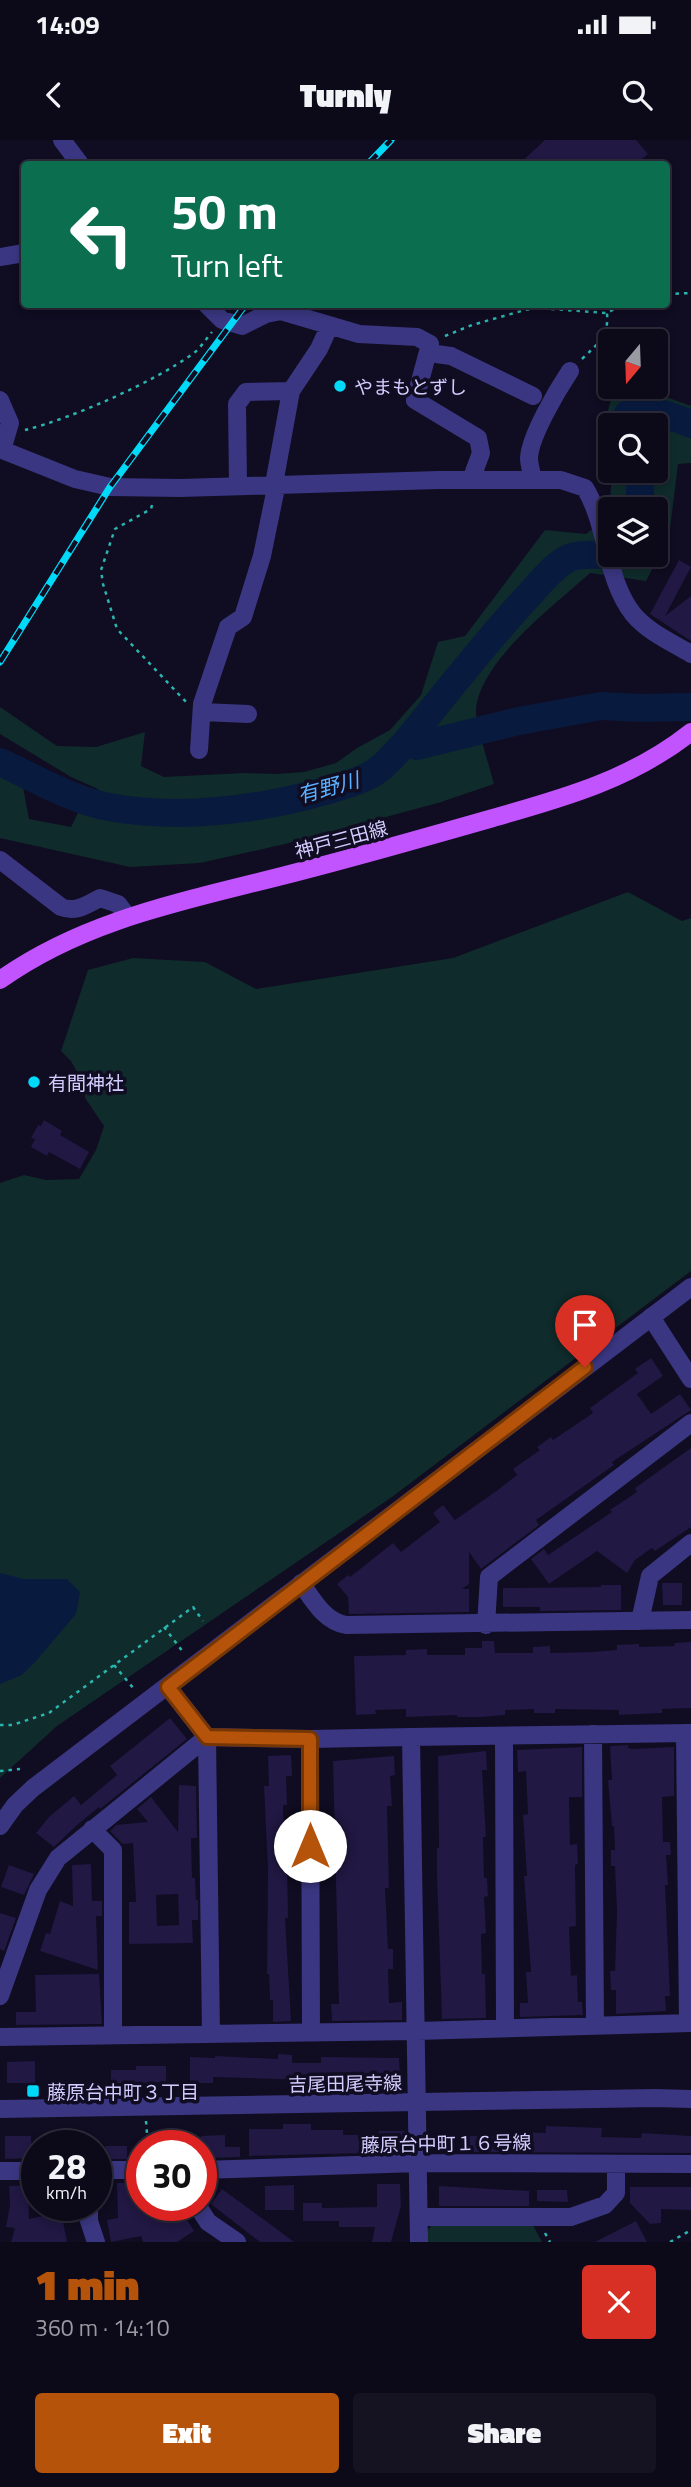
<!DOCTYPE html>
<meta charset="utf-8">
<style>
:root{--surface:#0c0919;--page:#151222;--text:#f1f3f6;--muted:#9a9aa2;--line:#2c2a38;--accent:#b45309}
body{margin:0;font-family:"Titillium Web","Noto Sans JP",sans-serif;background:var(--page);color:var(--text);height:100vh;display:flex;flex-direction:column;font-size:26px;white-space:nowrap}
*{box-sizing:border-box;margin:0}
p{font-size:23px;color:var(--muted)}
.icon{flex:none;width:38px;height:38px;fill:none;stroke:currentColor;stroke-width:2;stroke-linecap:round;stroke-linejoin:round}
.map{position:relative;height:2102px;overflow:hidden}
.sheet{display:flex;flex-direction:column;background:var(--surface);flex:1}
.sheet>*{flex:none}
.top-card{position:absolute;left:21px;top:21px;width:649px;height:147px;border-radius:7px;box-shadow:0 4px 10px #0003,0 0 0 2px var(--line);background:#0b6e4f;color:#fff;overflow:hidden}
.needle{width:46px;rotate:199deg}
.fabs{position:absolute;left:598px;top:189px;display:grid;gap:14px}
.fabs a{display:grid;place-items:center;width:70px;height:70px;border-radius:7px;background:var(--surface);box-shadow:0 4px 10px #0003,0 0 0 2px var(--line);font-size:35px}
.speed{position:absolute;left:21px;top:1990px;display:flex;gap:14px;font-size:35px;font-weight:700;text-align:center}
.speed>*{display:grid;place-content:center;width:91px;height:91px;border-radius:50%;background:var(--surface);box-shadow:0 4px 10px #0003,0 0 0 2px var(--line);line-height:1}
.speed small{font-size:18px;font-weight:400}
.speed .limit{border:10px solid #d22;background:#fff;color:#111}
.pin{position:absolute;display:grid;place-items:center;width:60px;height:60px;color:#fff;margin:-72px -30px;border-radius:50% 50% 50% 0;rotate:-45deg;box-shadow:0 0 7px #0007}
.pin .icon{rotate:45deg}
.me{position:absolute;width:77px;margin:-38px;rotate:0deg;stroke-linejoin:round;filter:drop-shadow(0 0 5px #0008)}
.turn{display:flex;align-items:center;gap:24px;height:147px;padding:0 35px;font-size:32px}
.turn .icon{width:91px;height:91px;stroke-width:2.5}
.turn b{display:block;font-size:49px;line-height:60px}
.round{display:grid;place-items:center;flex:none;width:74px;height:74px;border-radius:7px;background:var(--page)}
.summary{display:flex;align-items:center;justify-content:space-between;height:119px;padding:0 35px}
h1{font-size:42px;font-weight:800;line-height:52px;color:var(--accent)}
.button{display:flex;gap:14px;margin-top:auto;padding:14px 35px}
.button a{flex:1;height:80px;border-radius:7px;background:var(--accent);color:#fff;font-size:28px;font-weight:800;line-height:80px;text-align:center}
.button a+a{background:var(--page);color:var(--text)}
.status{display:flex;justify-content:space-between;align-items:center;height:49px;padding:0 35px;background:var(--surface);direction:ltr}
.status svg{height:19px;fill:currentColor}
header{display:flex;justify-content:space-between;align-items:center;height:91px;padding:0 35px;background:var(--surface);font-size:32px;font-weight:800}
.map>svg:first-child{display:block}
</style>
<div class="status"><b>14:09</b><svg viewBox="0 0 49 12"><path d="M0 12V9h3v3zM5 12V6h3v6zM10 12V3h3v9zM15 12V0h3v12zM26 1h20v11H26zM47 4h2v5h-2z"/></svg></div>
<header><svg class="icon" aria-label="back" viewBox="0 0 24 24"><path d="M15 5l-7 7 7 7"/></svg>Turnly<svg class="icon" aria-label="search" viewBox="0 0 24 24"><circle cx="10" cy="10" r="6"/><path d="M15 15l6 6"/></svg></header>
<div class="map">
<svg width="691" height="2102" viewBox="0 0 691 2102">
<rect width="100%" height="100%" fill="#100c21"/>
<!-- green -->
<path fill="#0f2b2b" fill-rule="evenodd" d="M618 247H647V250L691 266V323L678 324 669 397 646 441 590 433C555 465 479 521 476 571 476 585 490 628 494 644L438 663 285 704 200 723 130 727 0 698V633L23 647 29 679 71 687 79 671 98 649 71 637 0 594V567L57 606 96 607 145 592 141 626 164 637 244 633 276 634 304 632 336 623 357 608 390 590 421 555 438 502 465 496 545 390 586 394 609 376 612 331H656V285H611V292L605 281 613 253ZM611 369H656V415H611Z
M628 752 682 781 691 778V1131L392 1357 57 1586 0 1638V1043L24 1035 46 1040 79 1039 96 1010 104 986 85 958 83 943 71 921 61 911 88 830 133 818 205 822 256 849 453 818Z
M432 2085H533L542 2102H426L425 2093Z"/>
<!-- water -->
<path fill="#081b3f" d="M0 1433 24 1439H67L80 1452 76 1474 36 1521 22 1535 0 1544Z"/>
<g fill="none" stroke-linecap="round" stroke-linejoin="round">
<!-- river -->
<path stroke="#081b3f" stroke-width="28" d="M623 285 628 274C649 266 670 276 691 284
M640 369V331
M406 602 417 606 519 581 601 566 639 568 691 567
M0 622C35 638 71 660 109 667 178 680 258 670 325 651 339 647 354 643 366 637 382 630 394 615 406 602 447 552 486 501 530 454 541 442 554 425 569 418 583 412 597 417 611 413"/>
</g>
<!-- building -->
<path fill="#211843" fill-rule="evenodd" d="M545 0H636L648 14 636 24H519Z
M679 420 691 427 665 476 691 456V501L650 474Z
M44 980 62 991 60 995 89 1012 80 1029 49 1012 47 1016 31 1007 35 999 31 998 38 985 41 986Z
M651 1218 663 1236 637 1254 651 1274 680 1254 691 1270 612 1322 614 1325 536 1380 539 1385 481 1429 469 1412V1444L462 1449H469V1472L349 1474 348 1457 337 1444 348 1435 350 1437 393 1403 401 1412 440 1382 433 1373 443 1365 455 1380 495 1352 517 1335 513 1329 540 1310 537 1307 551 1297 553 1300 593 1273 590 1268 638 1233 635 1229Z
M691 1308V1387L655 1411 652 1408 635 1420 627 1433 597 1411 549 1444 531 1419 544 1409 548 1415 612 1372 610 1370 637 1352 635 1348Z
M662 1443H682V1465H663Z
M601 1445H621V1470L540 1471V1467H503V1448L601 1447Z
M482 1501H494L495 1513H533V1507L550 1506V1513L593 1512 617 1510V1505L639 1504V1507L675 1506 674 1503 691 1502V1568L662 1569V1573L619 1575V1570L555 1569V1573H534V1569L505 1570V1575L480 1577H457V1575L406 1577V1569L375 1570 376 1574 356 1575 354 1516 406 1515V1510L427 1509V1515H465V1508H482Z
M170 1578 187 1599 100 1669 99 1667 77 1685 54 1707 36 1693 49 1677 74 1656 81 1665 117 1635 110 1626Z
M628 1605V1608L633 1609 674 1607V1656L662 1657 663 1702H670L671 1715H666L668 1745H665L670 1856H665L666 1871 616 1874V1850H611L610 1831H615L617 1772 615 1726H611V1710H615L614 1686H612L608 1640H612L610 1606Z
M582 1607V1657H569L570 1705 577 1704 578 1724 575 1725 576 1786 569 1787 571 1836 577 1835 578 1862H582L583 1875 520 1877V1863H528L526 1832H531L524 1736H527L523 1675 528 1674 526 1631 518 1632 517 1610Z
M486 1611 487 1630H482L486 1697H483L484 1738H487L488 1756 484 1757 486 1793 481 1794 482 1834H485L486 1878 442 1879 437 1735V1708H439L438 1616Z
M291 1615 292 1636H286L287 1665H283L284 1703H291V1724H287L288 1778H285L291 1881 273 1882V1860H270L269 1834H267L268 1730 264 1646H269L268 1616Z
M394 1616 395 1635 390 1636 392 1666H387L389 1748H385L388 1809H393V1829H388L389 1863 402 1862V1880L332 1881 331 1864H339L333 1621Z
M179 1645 196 1646 197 1698H191L192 1738H195L196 1760H198V1780H192L193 1803 129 1804V1762H136L133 1703 123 1704 110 1691 116 1685 148 1682 137 1669 151 1657 178 1692ZM178 1754 179 1785 157 1786 156 1755Z
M91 1724 92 1761H102V1776H96L98 1830 40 1811 46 1793 50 1794 60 1761 73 1766 72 1725Z
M9 1725 34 1734 24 1755 1 1747Z
M0 1773 16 1778 4 1811 0 1809Z
M99 1834 102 1884 16 1885V1872H36L35 1835Z
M278 1914 292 1915V1923H321V1917L399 1918 400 1936 340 1941 213 1937V1943H190V1917L215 1918V1916L278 1919Z
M35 1921V1943H7V1922Z
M136 1926H166V1942L111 1944V1930H136Z
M283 1984H311V1990H343V1995H379V1991H405L406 2012 249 2016V1989H283Z
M546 1986 602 1988 601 1997 641 1998 642 1993 691 1996V2013L462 2012 463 1996H521V1992L546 1993Z
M225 1995V2007H240V2017L207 2018V2011H201V1996Z
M5 1996H31L32 2018 5 2019Z
M105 2006H127V2019H105Z
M117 2043H133L134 2065H178L194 2091 177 2102H143L141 2096 111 2102 107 2080 118 2078Z
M377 2044H400L401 2066 391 2102H372L375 2087H339V2081H303V2063H322V2068L377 2067Z
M28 2045 29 2079 61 2072 67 2102H11L15 2088 6 2087 10 2065 9 2046Z
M294 2045V2070H265V2046Z
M439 2046 529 2051V2066H439Z
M630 2047H691V2070L661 2069V2083L650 2084 630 2063Z
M222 2049 274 2087 294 2102H260L211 2064Z
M537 2050H567L568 2062 537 2061Z
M636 2081 647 2102H595Z"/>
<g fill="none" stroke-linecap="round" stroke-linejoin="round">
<!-- path -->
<path stroke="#2ab5af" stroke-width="2.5" stroke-dasharray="3.5 5" stroke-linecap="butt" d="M667 154 691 153
M445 196 472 185 525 170 538 168 607 173 624 164
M582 219C598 203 609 197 607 173
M25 290C73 278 154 242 194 213 201 207 206 199 212 192
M152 365 151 369 115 389 101 430 103 444 117 489 187 563
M164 1487 183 1512
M114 1525 134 1549
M0 1585H12L49 1573 193 1467 203 1481
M0 1631 20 1629
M146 1981 148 2006
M545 2093 550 2102
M670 2102 691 2090"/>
<!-- minor -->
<path stroke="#3a3681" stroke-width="18" d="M62 0 80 24
M0 117 24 113
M206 164 222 180 242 186 266 174 281 171 359 194 417 197 430 204 415 260 478 298 481 313 471 340
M429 213 451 216 533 256
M0 260 10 283 2 310
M0 309 75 339 110 347 180 348 438 340H561L585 348C608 386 605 438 633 474 648 492 671 502 691 514
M533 340C532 333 529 325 529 318 530 296 558 249 570 231
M274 344 291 251
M238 345 237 264 246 252 291 251 319 209 329 187
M202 572 248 574
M199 610 202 564 228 487 243 477 262 416 277 343
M0 720 61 767C76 773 86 765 100 758L118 764 127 776
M651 1177 691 1239
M301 1443C313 1460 324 1481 346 1485L691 1480
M640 1481 650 1436 691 1403
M486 1485 489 1437 691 1283
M168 1547 207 1597 310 1599 411 1597 419 2102
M685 1593 688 1883
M593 1594 595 1886
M504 1596 505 1888
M207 1597 211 1894
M411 1597 691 1593
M310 1599 311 1892
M92 1689 113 1710V1895
M0 1856 38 1750 58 1718 207 1597
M0 1897 417 1891 691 1883
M96 2030H142
M201 2030 419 2023 691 2024
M0 2031H37
M89 2065V2081L96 2102
M197 2065 208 2082 237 2102
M419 2077H571L605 2065 616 2053V2024"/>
<!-- tertiary -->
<path stroke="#3a3681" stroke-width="18" d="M0 1686 15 1665 33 1648 691 1147
M0 1969 655 1958 691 1959"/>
<!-- primary -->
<path stroke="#c254ff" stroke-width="18" d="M0 840C84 780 184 761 282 736 353 718 423 698 493 678 564 658 632 639 691 592"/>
<defs>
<path id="rail" d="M368 24 391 0
M0 522 110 347 246 164"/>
</defs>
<!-- rail casing -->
<use href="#rail" stroke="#00daf8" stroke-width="7"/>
<!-- rail -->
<use href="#rail" stroke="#100c21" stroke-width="4.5" stroke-dasharray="13" stroke-linecap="butt"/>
</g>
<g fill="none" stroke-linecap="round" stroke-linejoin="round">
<defs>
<path id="route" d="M310 1706V1599L207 1597 168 1547 585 1227"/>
</defs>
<!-- route casing -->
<use href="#route" stroke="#753606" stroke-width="18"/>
<!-- route -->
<use href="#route" stroke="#b45309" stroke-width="12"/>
</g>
<!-- markers -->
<g fill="#00daf8" stroke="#100c21" stroke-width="2.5">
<circle cx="340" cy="246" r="7"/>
<circle cx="34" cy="942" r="7"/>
<rect x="26" y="1944" width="14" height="14" rx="3.5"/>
</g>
<g text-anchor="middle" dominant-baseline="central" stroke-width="7" stroke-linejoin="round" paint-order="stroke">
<!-- poi labels -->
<g font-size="19" fill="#d3cdff" stroke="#100c21" text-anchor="start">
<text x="354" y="246">やまもとずし</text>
<text x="48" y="942">有間神社</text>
<text x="47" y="1951">藤原台中町３丁目</text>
</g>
<!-- street labels -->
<g font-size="19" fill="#d3cdff" stroke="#100c21">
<text transform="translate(341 699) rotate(-15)">神戸三田線</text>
<text transform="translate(345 1943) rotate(-1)">吉尾田尾寺線</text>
<text transform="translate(446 2003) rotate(-1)">藤原台中町１６号線</text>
</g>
<!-- water labels -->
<g font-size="21" font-style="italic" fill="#5bb0ff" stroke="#100c21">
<text transform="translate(328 647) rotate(-15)">有野川</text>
</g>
</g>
</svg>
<div class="fabs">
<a><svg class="needle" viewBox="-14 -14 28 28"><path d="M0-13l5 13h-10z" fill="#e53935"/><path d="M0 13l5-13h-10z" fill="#9a9aa2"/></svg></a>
<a><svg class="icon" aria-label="search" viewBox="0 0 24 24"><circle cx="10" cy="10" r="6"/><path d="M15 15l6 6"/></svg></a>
<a><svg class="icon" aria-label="layers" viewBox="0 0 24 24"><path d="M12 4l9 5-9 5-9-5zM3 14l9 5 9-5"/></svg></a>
</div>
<div class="speed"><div>28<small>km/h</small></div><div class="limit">30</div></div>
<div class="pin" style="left:585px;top:1227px;background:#d93025"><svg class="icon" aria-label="arrive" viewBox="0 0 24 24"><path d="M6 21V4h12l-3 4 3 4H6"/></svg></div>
<svg class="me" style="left:310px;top:1706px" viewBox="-20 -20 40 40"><circle r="19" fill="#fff"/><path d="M0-13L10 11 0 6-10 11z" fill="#b45309"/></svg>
<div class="top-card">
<div class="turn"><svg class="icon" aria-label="left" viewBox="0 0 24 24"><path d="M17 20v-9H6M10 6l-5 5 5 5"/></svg><div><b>50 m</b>Turn left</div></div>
</div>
</div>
<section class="sheet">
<div class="summary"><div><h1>1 min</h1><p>360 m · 14:10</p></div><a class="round" style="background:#d93025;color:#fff"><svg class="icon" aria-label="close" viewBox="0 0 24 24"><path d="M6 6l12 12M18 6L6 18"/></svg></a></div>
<div class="button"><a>Exit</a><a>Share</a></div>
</section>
